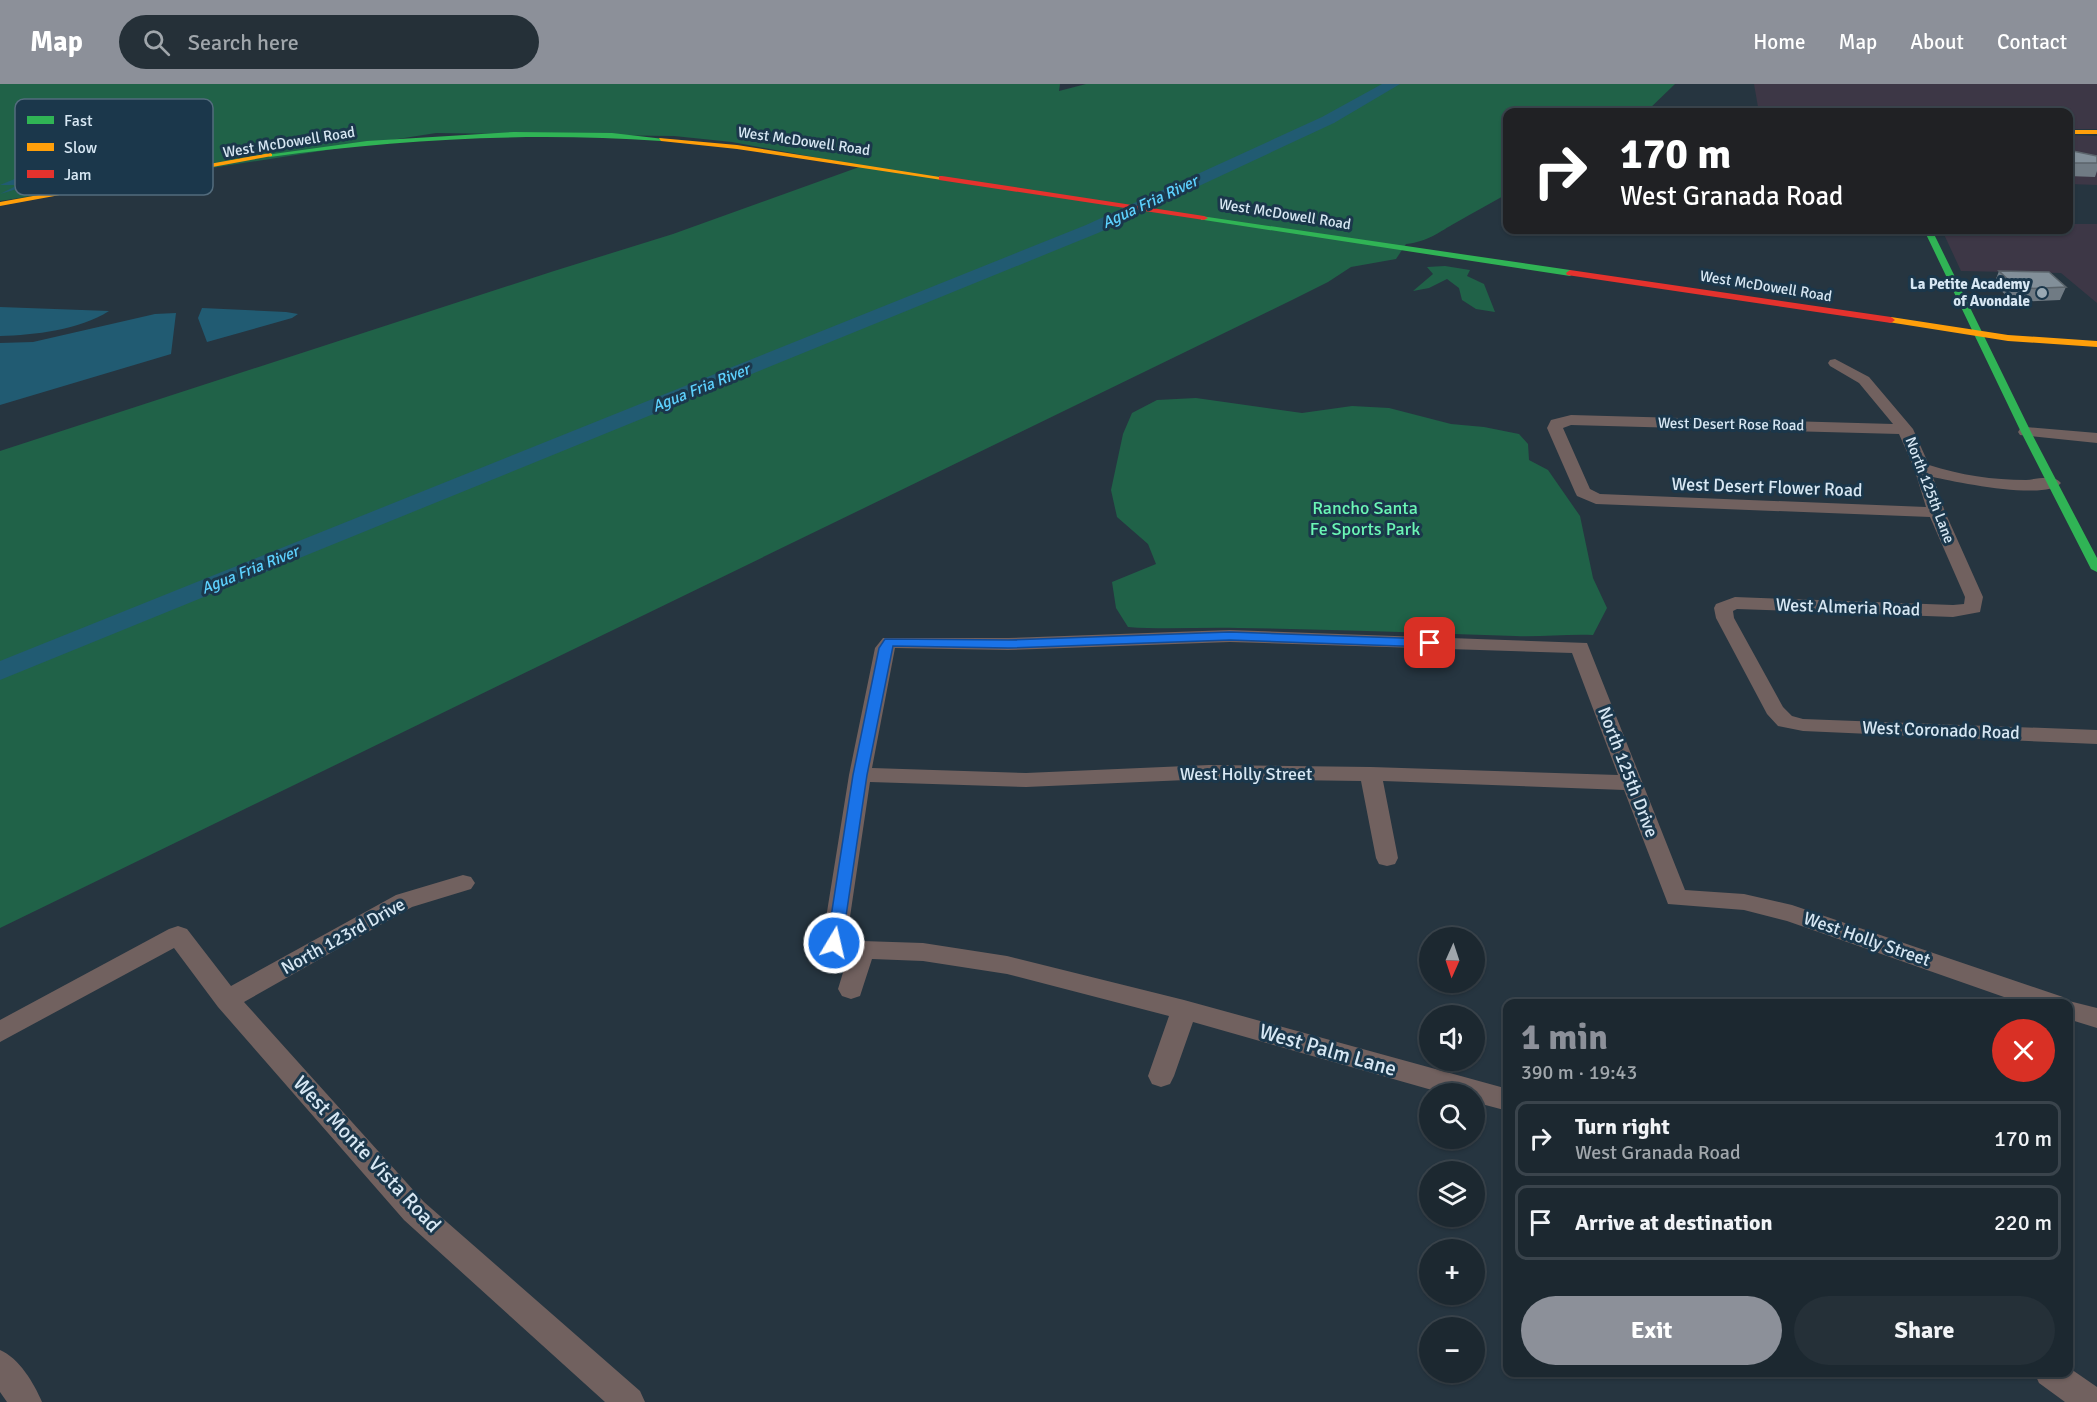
<!DOCTYPE html>
<meta charset="utf-8">
<style>
:root{--surface:#1c2830;--page:#253038;--text:#f1f3f6;--muted:#a0a6ab;--line:#3a444c;--accent:#8c9099}
body{margin:0;font-family:Signika,sans-serif;background:var(--page);color:var(--text);height:100vh;display:flex;flex-direction:column;font-size:22px;white-space:nowrap}
*{box-sizing:border-box;margin:0}
p{font-size:20px;color:var(--muted)}
.icon{flex:none;width:33px;height:33px;fill:none;stroke:currentColor;stroke-width:2;stroke-linecap:round;stroke-linejoin:round}
.map{position:relative;flex:1;overflow:hidden}
.panel{position:absolute;left:1503px;top:915px;width:570px;height:378px;display:flex;flex-direction:column;background:var(--surface);border-radius:12px;box-shadow:0 2px 4px #0004,0 0 0 2px var(--line)}
.panel>*{flex:none}
.guide{position:absolute;left:1503px;top:24px;width:570px;height:126px;border-radius:12px;box-shadow:0 2px 4px #0004,0 0 0 2px var(--line);background:#202124;color:#fff;overflow:hidden}
.needle{width:39px;rotate:183deg}
.buttons{position:absolute;left:1419px;top:843px;display:grid;gap:12px}
.buttons a{display:grid;place-items:center;width:66px;height:66px;border-radius:50%;background:var(--surface);box-shadow:0 2px 4px #0004,0 0 0 2px var(--line);font-size:30px}
.pin{position:absolute;display:grid;place-items:center;width:51px;height:51px;color:#fff;margin:-26px;border-radius:12px;box-shadow:0 3px 9px #0006}
.me{position:absolute;width:66px;margin:-33px;rotate:9deg;stroke-linejoin:round;filter:drop-shadow(0 0 4px #0008)}
.turn{display:flex;align-items:center;gap:21px;height:126px;padding:0 18px;font-size:27px}
.turn .icon{width:78px;height:78px;stroke-width:2.5}
.turn b{display:block;font-size:42px;line-height:51px}
.round{display:grid;place-items:center;flex:none;width:63px;height:63px;border-radius:32px;background:var(--page)}
.summary{display:flex;align-items:center;justify-content:space-between;height:102px;padding:0 18px}
h1{font-size:36px;font-weight:700;line-height:45px;color:var(--accent)}
.action{display:flex;gap:12px;margin-top:auto;padding:12px 18px}
.action a{flex:1;height:69px;border-radius:36px;background:var(--accent);color:#fff;font-size:24px;font-weight:700;line-height:69px;text-align:center}
.action a+a{background:var(--page);color:var(--text)}
ul{padding:0;list-style:none}
li{display:flex;align-items:center;gap:18px;height:75px;margin:0 12px 9px;padding:0 6px;border:3px solid var(--line);border-radius:12px}
li div{flex:1}
li b{display:block;font-size:22px}
li em{font-style:normal}
header{display:flex;align-items:center;gap:36px;box-sizing:border-box;height:84px;padding:0 30px;background:var(--accent);color:#fff}
header strong{font-size:28px}
nav{display:flex;gap:33px;margin-inline-start:auto;font-size:21px}
.search{width:420px;height:54px;background:var(--page);display:flex;align-items:center;gap:15px;box-sizing:border-box;padding:0 21px;border-radius:33px;color:var(--muted);font-size:22px}
.map>svg:first-child{display:block}
</style>
<header>
<strong>Map</strong>
<div class="search"><svg class="icon" aria-label="search" viewBox="0 0 24 24"><circle cx="10" cy="10" r="6"/><path d="M15 15l6 6"/></svg>Search here</div>
<nav><a>Home</a><a>Map</a><a>About</a><a>Contact</a></nav>
</header>
<div class="map">
<svg width="2097" height="1318" viewBox="0 0 2097 1318">
<rect width="100%" height="100%" fill="#263540"/>
<!-- commercial -->
<path fill="#3d3746" d="M1754 0H2097V45H2069L2068 28H1778L1758 23Z
M2069 51 2097 52V101L2069 100Z
M2069 140H2097V219L2061 189 1961 187 1942 146H2068Z"/>
<!-- green -->
<path fill="#206248" d="M0 0H1060L1059 7 1086 0H1675L1646 28H1508L1507 110C1491 119 1474 128 1457 138 1437 149 1430 157 1406 160L1396 175 1351 183 1328 198 1292 216 0 844V367L554 187 673 150 862 82 732 58 674 52 436 49 0 117Z
M1445 182 1470 186 1467 192 1484 200 1495 228 1476 225 1462 216 1459 204 1447 195 1429 204 1413 207 1433 190 1427 183Z
M1196 314 1302 329 1352 322 1389 324 1451 340 1484 343 1519 350 1528 360 1529 376 1548 386 1580 432 1593 494 1607 524 1593 551C1567 550 1541 553 1515 552 1423 549 1330 545 1238 544 1201 543 1165 546 1128 543L1116 524 1112 498 1156 480 1148 460 1117 433 1111 406 1123 350 1132 329 1157 316Z"/>
<!-- water -->
<path fill="#215b72" d="M106 53 142 57 147 61 139 67 113 73 119 74 69 81 51 89 34 100 0 110 18 101H0L51 80 54 77V70L83 56Z
M0 223 109 227C79 246 35 251 0 252Z
M202 224 286 228 298 230 292 234 207 258 198 234Z
M176 229 171 270 0 321V259L33 258 155 230Z"/>
<g fill="none" stroke-linecap="round" stroke-linejoin="round">
<!-- river -->
<path fill="#215b72" fill-rule="evenodd" d="M1382 0H1400L1334 39 1098 149 0 596V577L1086 141 1322 33Z"/>
<!-- street -->
<path fill="#71615f" fill-rule="evenodd" d="M1835 275 1869 293 1913 345 1929 381C1960 391 1993 396 2026 396 2036 395 2054 390 2061 399 2047 417 1955 398 1933 393L1945 428 1983 513 1980 528 1953 533 1737 525 1733 527 1734 534 1783 623 1792 632 1803 635 2097 646V660L1803 647 1778 642 1767 630 1716 534 1714 524 1716 520 1735 513 1953 521 1964 520 1965 513 1930 433 1596 420 1577 412 1575 408 1547 344 1551 336 1571 331 1893 340 1859 299 1830 282 1828 279 1830 276ZM1571 341 1899 350 1914 384 1926 423 1600 410 1590 405 1563 344Z
M2026 343 2097 349V359L2020 351 2018 348 2020 345Z
M1230 546 1587 559 1685 806 1744 810 1792 821 2063 913 2065 916 2097 924V944L2068 935V920H2024L1787 837 1744 826 1668 820 1624 706 1383 697 1398 774 1395 780 1387 782 1379 780 1376 774 1361 697 1209 695 1026 703 870 698 847 853 862 857 923 859 1007 872 1184 916 1508 1005V1027L1474 1018V1010H1446L1193 938 1174 992 1170 1000 1161 1003 1152 1000 1148 992 1169 932 1007 890 923 877 872 875 860 912 851 915 842 912 838 905 848 872 825 865 822 859 849 691 875 564 883 554H1008ZM1230 558 1572 569 1618 691 1371 683 1209 681 1026 689 872 684 895 564 1008 566Z
M463 791 471 793 475 799 471 805 412 823 244 918 424 1118 640 1307 645 1318H605L404 1136 218 923 174 864 0 958V936L169 845 178 842 187 845 231 902 396 811Z
M0 1266C19 1274 34 1299 42 1318H7L0 1308Z
M2068 1283 2097 1303V1318H2065L2039 1299 2034 1288H2068Z"/>
<!-- fast -->
<path fill="#30b455" fill-rule="evenodd" d="M514 48 612 49 664 55 661 57C529 48 400 55 270 73L266 71 367 57Z
M1201 132 1570 186 1574 189 1570 192 1204 136H1201Z
M1924 146H1932L2031 348 2097 474V488L2091 485 2021 348Z"/>
<!-- slow -->
<path fill="#ff9f0a" fill-rule="evenodd" d="M2068 46H2097V50H2068Z
M659 54 737 61 946 94 942 96 737 65 661 57Z
M270 69 272 70V72L0 122V118Z
M1891 233 2008 251 2097 257V263L2008 257 1888 238V234Z"/>
<!-- jam -->
<path fill="#e5322d" fill-rule="evenodd" d="M942 92 1204 132 1208 134 1204 136 939 96V92Z
M1570 186 1891 233 1895 236 1891 239 1567 191 1566 189Z"/>
</g>
<!-- wall -->
<path fill="#707b84" d="M2068 66 2097 72V87L2095 93 2068 92Z
M1999 187 2066 203 2060 216 2013 218 1994 200Z"/>
<!-- building -->
<path fill="#828f99" stroke="#5b646b" stroke-width="1.5" d="M2068 66 2097 72V79H2068Z
M1999 187 2049 188 2066 203 2018 205Z"/>
<!-- route -->
<path fill="#1a73e8" stroke="#114b97" stroke-width="1.5" d="M1230 548 1430 555 1436 559 1430 563 1230 556 1008 564 893 562 867 691 842 859 840 863H829L827 859 853 691 879 564 885 555 1008 556Z"/>
<!-- markers -->
<circle fill="#99a9b4" stroke="#1b374b" stroke-width="2" cx="2042" cy="209" r="6"/>
<g text-anchor="middle" dominant-baseline="central" stroke-width="6" stroke-linejoin="round" paint-order="stroke">
<!-- far-street labels -->
<g font-size="15" fill="#d7e7f3" stroke="#1b374b">
<text transform="translate(804 57) rotate(8)">West McDowell Road</text>
<text transform="translate(289 58) rotate(-9)">West McDowell Road</text>
<text transform="translate(1285 130) rotate(9)">West McDowell Road</text>
<text transform="translate(1766 202) rotate(9)">West McDowell Road</text>
<text transform="translate(1731 340) rotate(1)">West Desert Rose Road</text>
<text transform="translate(1930 406) rotate(69)">North 125th Lane</text>
</g>
<!-- far-poi labels -->
<g font-size="15" font-weight="bold" fill="#d7e7f3" stroke="#1b374b" text-anchor="end">
<text x="2030" y="200">La Petite Academy<tspan x="2030" dy="17">of Avondale</tspan></text>
</g>
<!-- far-water labels -->
<g font-size="16" font-style="italic" fill="#5dd1fe" stroke="#1b374b">
<text transform="translate(1150 118) rotate(-25)">Agua Fria River</text>
<text transform="translate(701 304) rotate(-22)">Agua Fria River</text>
<text transform="translate(250 486) rotate(-22)">Agua Fria River</text>
</g>
<!-- street labels -->
<g font-size="18" fill="#d7e7f3" stroke="#1b374b">
<text transform="translate(1767 403) rotate(2)">West Desert Flower Road</text>
<text transform="translate(1848 523) rotate(2)">West Almeria Road</text>
<text transform="translate(1941 646) rotate(2)">West Coronado Road</text>
<text transform="translate(1628 688) rotate(69)">North 125th Drive</text>
<text x="1246" y="690">West Holly Street</text>
<text transform="translate(343 852) rotate(-29)">North 123rd Drive</text>
<text transform="translate(1867 855) rotate(19)">West Holly Street</text>
</g>
<!-- park labels -->
<g font-size="18" fill="#6bf6b5" stroke="#1b374b">
<text x="1365" y="424">Rancho Santa<tspan x="1365" dy="21">Fe Sports Park</tspan></text>
</g>
<!-- near-street labels -->
<g font-size="21" fill="#d7e7f3" stroke="#1b374b">
<text transform="translate(1328 966) rotate(16)">West Palm Lane</text>
<text transform="translate(367 1070) rotate(47)">West Monte Vista Road</text>
</g>
</g>
<!-- legend -->
<rect x="15" y="15" width="198" height="96" rx="9" fill="#1b374b" stroke="#536c7d" stroke-width="1.5"/>
<rect x="27" y="32" width="27" height="8" fill="#30b455"/>
<rect x="27" y="59" width="27" height="8" fill="#ff9f0a"/>
<rect x="27" y="86" width="27" height="8" fill="#e5322d"/>
<g font-size="16" fill="#d7e7f3">
<text x="64" y="42">Fast</text>
<text x="64" y="69">Slow</text>
<text x="64" y="96">Jam</text>
</g>
</svg>
<div class="buttons">
<a><svg class="needle" viewBox="-14 -14 28 28"><path d="M0-13l5 13h-10z" fill="#e53935"/><path d="M0 13l5-13h-10z" fill="#a0a6ab"/></svg></a>
<a><svg class="icon" aria-label="sound" viewBox="0 0 24 24"><path d="M4 9h4l5-4v14l-5-4H4zM17 9q2 3 0 6"/></svg></a>
<a><svg class="icon" aria-label="search" viewBox="0 0 24 24"><circle cx="10" cy="10" r="6"/><path d="M15 15l6 6"/></svg></a>
<a><svg class="icon" aria-label="layers" viewBox="0 0 24 24"><path d="M12 4l9 5-9 5-9-5zM3 14l9 5 9-5"/></svg></a>
<a>+</a>
<a>−</a>
</div>
<div class="pin" style="left:1430px;top:559px;background:#d93025"><svg class="icon" aria-label="arrive" viewBox="0 0 24 24"><path d="M6 21V4h12l-3 4 3 4H6"/></svg></div>
<svg class="me" style="left:834px;top:859px" viewBox="-20 -20 40 40"><circle r="17" fill="#1a73e8" stroke="#fff" stroke-width="3"/><path d="M0-11L8 9 0 5-8 9z" fill="#fff"/></svg>
<div class="guide">
<div class="turn"><svg class="icon" aria-label="right" viewBox="0 0 24 24"><path d="M7 20v-9h11M14 6l5 5-5 5"/></svg><div><b>170 m</b>West Granada Road</div></div>
</div>
<section class="panel">
<div class="summary"><div><h1>1 min</h1><p>390 m · 19:43</p></div><a class="round" style="background:#d93025;color:#fff"><svg class="icon" aria-label="close" viewBox="0 0 24 24"><path d="M6 6l12 12M18 6L6 18"/></svg></a></div>
<ul>
<li><svg class="icon" aria-label="right" viewBox="0 0 24 24"><path d="M7 20v-9h11M14 6l5 5-5 5"/></svg><div><b>Turn right</b><p>West Granada Road</p></div><em>170 m</em></li>
<li><svg class="icon" aria-label="arrive" viewBox="0 0 24 24"><path d="M6 21V4h12l-3 4 3 4H6"/></svg><div><b>Arrive at destination</b></div><em>220 m</em></li>
</ul>
<div class="action"><a>Exit</a><a>Share</a></div>
</section>
</div>
